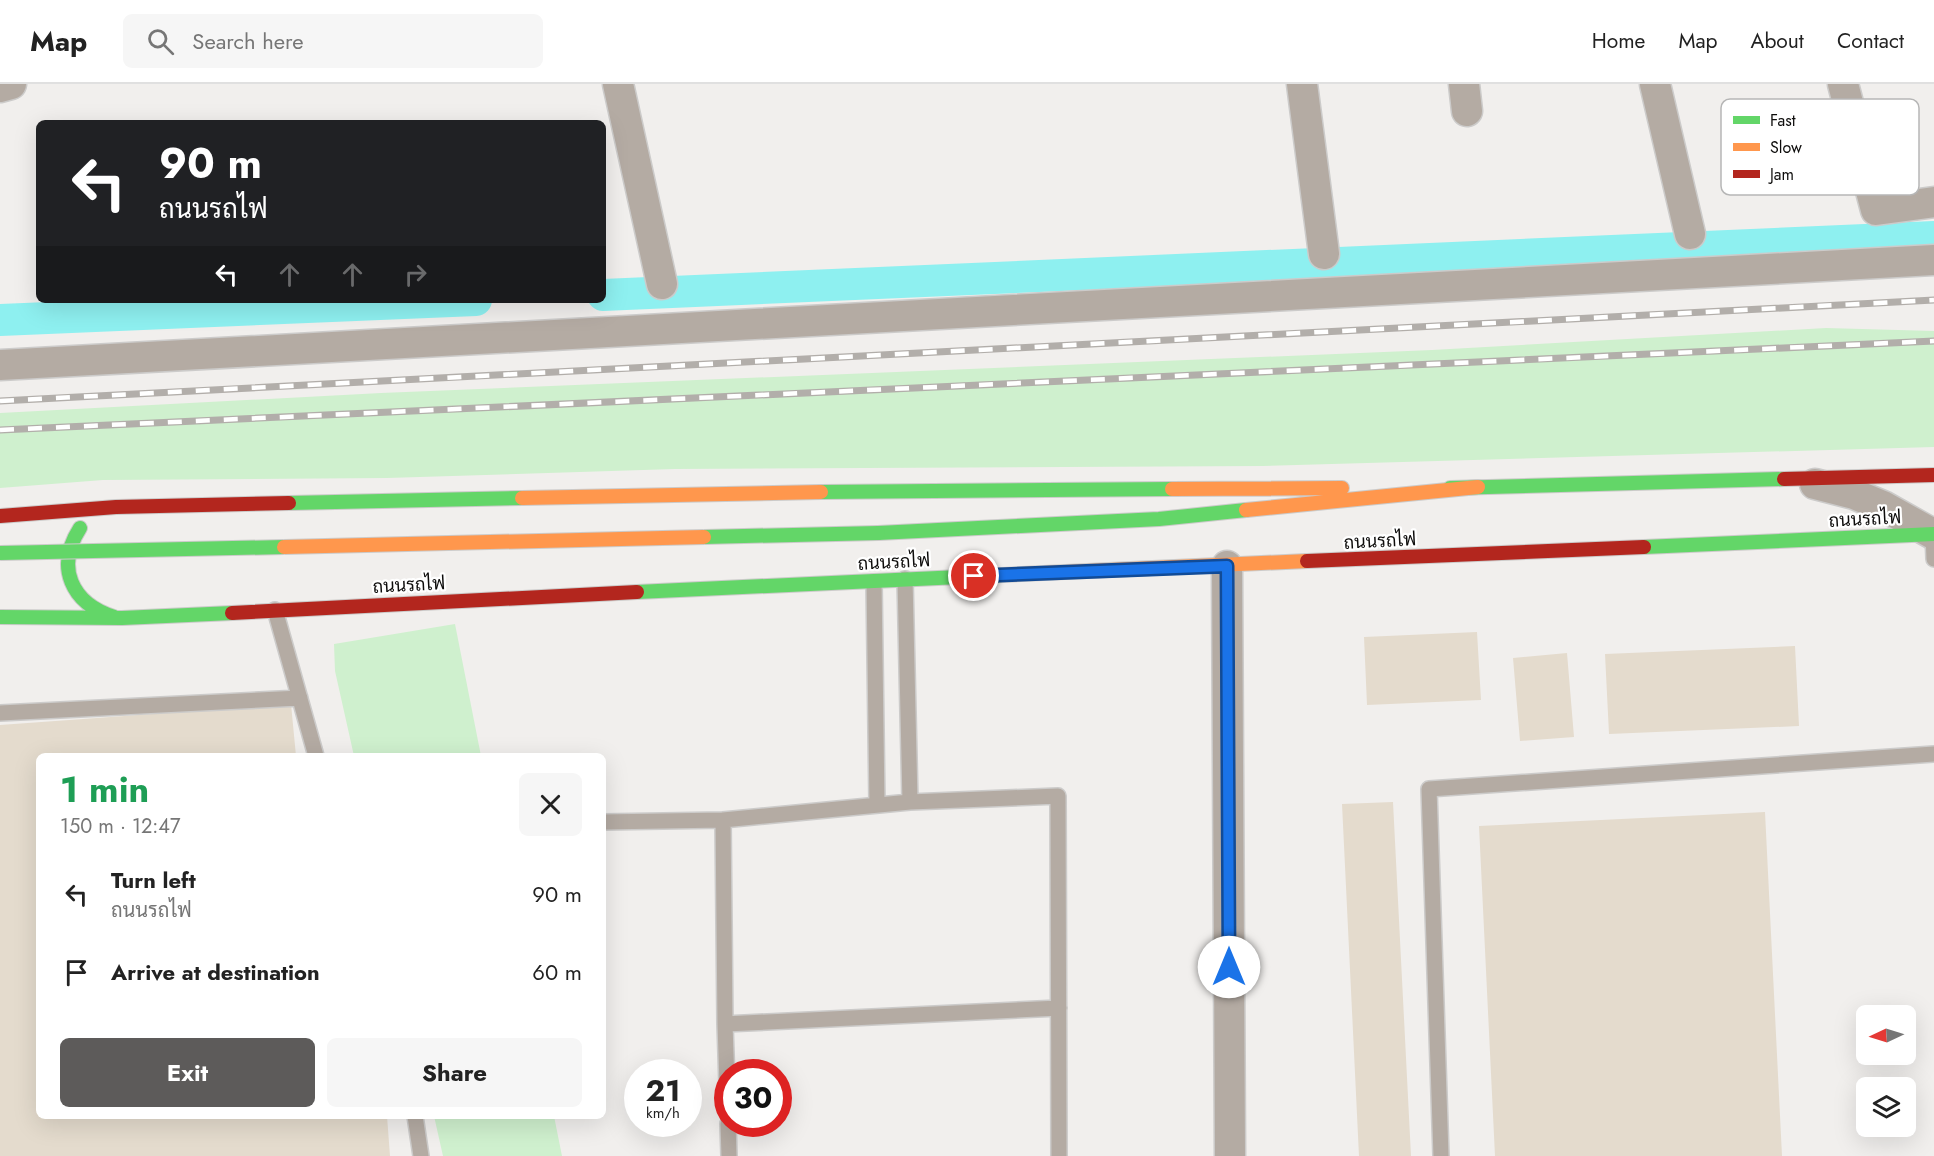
<!DOCTYPE html>
<meta charset="utf-8">
<style>
:root{--surface:#fff;--page:#f6f6f6;--text:#222;--muted:#767676;--line:#e0e0e0;--accent:#5d5b5a}
body{margin:0;font-family:Jost,Sarabun,sans-serif;background:var(--page);color:var(--text);height:100vh;display:flex;flex-direction:column;font-size:22px;white-space:nowrap}
*{box-sizing:border-box;margin:0}
p{font-size:20px;color:var(--muted)}
.icon{flex:none;width:33px;height:33px;fill:none;stroke:currentColor;stroke-width:2;stroke-linecap:round;stroke-linejoin:round}
.map{position:relative;flex:1;overflow:hidden}
.drawer{position:absolute;left:36px;top:669px;width:570px;height:366px;display:flex;flex-direction:column;background:var(--surface);border-radius:9px;box-shadow:0 6px 24px #0002}
.drawer>*{flex:none}
.banner{position:absolute;left:36px;top:36px;width:570px;height:183px;border-radius:9px;box-shadow:0 6px 24px #0002;background:#202124;color:#fff;overflow:hidden}
.needle{width:39px;rotate:266deg}
.controls{position:absolute;left:1856px;top:921px;display:grid;gap:12px}
.controls a{display:grid;place-items:center;width:60px;height:60px;border-radius:9px;background:var(--surface);box-shadow:0 6px 24px #0002;font-size:30px}
.speed{position:absolute;left:624px;top:975px;display:flex;gap:12px;font-size:30px;font-weight:700;text-align:center}
.speed>*{display:grid;place-content:center;width:78px;height:78px;border-radius:50%;background:var(--surface);box-shadow:0 6px 24px #0002;line-height:1}
.speed small{font-size:15px;font-weight:400}
.speed .limit{border:9px solid #d22;background:#fff;color:#111}
.pin{position:absolute;display:grid;place-items:center;width:51px;height:51px;color:#fff;margin:-26px;border:3px solid #fff;border-radius:50%;box-shadow:0 2px 6px #0007}
.me{position:absolute;width:66px;margin:-33px;rotate:0deg;stroke-linejoin:round;filter:drop-shadow(0 0 4px #0008)}
.turn{display:flex;align-items:center;gap:21px;height:126px;padding:0 24px;font-size:27px}
.turn .icon{width:78px;height:78px;stroke-width:2.5}
.turn b{display:block;font-size:42px;line-height:51px}
.lanes{display:flex;align-items:center;height:57px;padding:0 24px;background:#0003;justify-content:center;gap:30px;direction:ltr}
.lanes .off{opacity:.35}
.round{display:grid;place-items:center;flex:none;width:63px;height:63px;border-radius:9px;background:var(--page)}
.headline{display:flex;align-items:center;justify-content:space-between;height:102px;padding:0 24px}
h1{font-size:36px;font-weight:700;line-height:45px;color:#1e9e55}
.action{display:flex;gap:12px;margin-top:auto;padding:12px 24px}
.action a{flex:1;height:69px;border-radius:9px;background:var(--accent);color:#fff;font-size:24px;font-weight:700;line-height:69px;text-align:center}
.action a+a{background:var(--page);color:var(--text)}
ul{padding:0;list-style:none}
li{display:flex;align-items:center;gap:18px;height:78px;padding:0 24px}
li div{flex:1}
li b{display:block;font-size:22px}
li em{font-style:normal}
header{display:flex;align-items:center;gap:36px;box-sizing:border-box;height:84px;padding:0 30px;background:var(--surface);border-bottom:2px solid var(--line)}
header strong{font-size:28px}
nav{display:flex;gap:33px;margin-inline-start:auto;font-size:21px}
.search{width:420px;height:54px;background:var(--page);display:flex;align-items:center;gap:15px;box-sizing:border-box;padding:0 21px;border-radius:9px;color:var(--muted);font-size:22px}
.map>svg:first-child{display:block}
</style>
<header>
<strong>Map</strong>
<div class="search"><svg class="icon" aria-label="search" viewBox="0 0 24 24"><circle cx="10" cy="10" r="6"/><path d="M15 15l6 6"/></svg>Search here</div>
<nav><a>Home</a><a>Map</a><a>About</a><a>Contact</a></nav>
</header>
<div class="map">
<svg width="1934" height="1072" viewBox="0 0 1934 1072">
<rect width="100%" height="100%" fill="#f1efed"/>
<!-- green -->
<path fill="#cff0ce" d="M1826 244 1934 247V363L1263 382 675 385 387 394 103 396 0 404V329L381 309 1432 266Z
M455 540 481 672H354L335 587 334 560Z
M434 1032H554L562 1072H443Z"/>
<g fill="none" stroke-linecap="round" stroke-linejoin="round">
<!-- canal -->
<path stroke="#8ef0f0" stroke-width="32" d="M603 211 1934 153
M0 236 476 216"/>
</g>
<!-- building -->
<path fill="#e4dbcd" d="M1477 548 1481 616 1367 621 1364 553Z
M1795 562 1799 642 1609 650 1605 570Z
M1567 569 1574 653 1520 657 1513 574Z
M291 620 296 672H39V1032H387L390 1072H0V641Z
M1393 718 1411 1072H1359L1342 720Z
M1765 728 1782 1072H1495L1479 742Z"/>
<g fill="none" stroke-linecap="round" stroke-linejoin="round">
<defs>
<path id="lane" d="M1933 450 1934 475
M905 495 910 718 1058 712 1059 1072
M874 498 877 721
M275 526 316 672
M0 629 300 614
M603 738 723 736
M725 940 1059 924
M728 1031 725 940 723 736 910 718
M415 1032 421 1072
M728 1040 729 1072
M1441 1072 1429 705 1934 670"/>
<path id="street" d="M618 0 662 200
M1302 0 1324 170
M1464 0 1467 27
M1655 0 1690 150
M1843 0 1876 126 1934 118
M0 3 11 0
M0 281 1934 176
M1815 400 1854 410 1883 422 1933 450
M1227 482 1230 1072"/>
<path id="fast" d="M1450 404 1784 395
M821 408 1172 405
M289 419 522 414
M80 444C55 483 71 519 114 533
M878 449 1159 435 1246 426
M1644 463 1934 450
M637 508 1002 491
M0 533 122 534 232 529"/>
<path id="slow" d="M1172 405 1342 404
M522 414 821 408
M1246 426 1478 403
M1002 491 1307 477"/>
<path id="jam" d="M1784 395 1934 391
M0 432 116 423 289 419
M1307 477 1644 463
M232 529 637 508"/>
</defs>
<!-- lane casing -->
<use href="#lane" stroke="#cccbca" stroke-width="18"/>
<!-- street casing -->
<use href="#street" stroke="#cccbca" stroke-width="33"/>
<!-- fast casing -->
<use href="#fast" stroke="#cccbca" stroke-width="16"/>
<!-- slow casing -->
<use href="#slow" stroke="#cccbca" stroke-width="16"/>
<!-- jam casing -->
<use href="#jam" stroke="#cccbca" stroke-width="16"/>
<!-- lane -->
<use href="#lane" stroke="#b4aba3" stroke-width="15"/>
<!-- street -->
<use href="#street" stroke="#b4aba3" stroke-width="30"/>
<!-- fast -->
<use href="#fast" stroke="#63d668" stroke-width="14"/>
<!-- slow -->
<use href="#slow" stroke="#ff974d" stroke-width="14"/>
<!-- jam -->
<use href="#jam" stroke="#b3261e" stroke-width="14"/>
<defs>
<path id="rail" d="M0 317 1934 216
M0 346 1934 257"/>
</defs>
<!-- rail casing -->
<use href="#rail" stroke="#b2aeaa" stroke-width="7"/>
<!-- rail -->
<use href="#rail" stroke="#fff" stroke-width="4.5" stroke-dasharray="14" stroke-linecap="butt"/>
<defs>
<path id="fast-bridge" d="M704 453 878 449
M0 469 284 463"/>
<path id="slow-bridge" d="M284 463 704 453"/>
</defs>
<!-- fast-bridge casing -->
<use href="#fast-bridge" stroke="#cccbca" stroke-width="16" stroke-linecap="butt"/>
<!-- slow-bridge casing -->
<use href="#slow-bridge" stroke="#cccbca" stroke-width="16" stroke-linecap="butt"/>
<!-- fast-bridge -->
<use href="#fast-bridge" stroke="#63d668" stroke-width="14"/>
<!-- slow-bridge -->
<use href="#slow-bridge" stroke="#ff974d" stroke-width="14"/>
</g>
<g fill="none" stroke-linecap="round" stroke-linejoin="round">
<defs>
<path id="route" d="M974 492 1227 482 1229 883"/>
</defs>
<!-- route casing -->
<use href="#route" stroke="#114b97" stroke-width="15"/>
<!-- route -->
<use href="#route" stroke="#1a73e8" stroke-width="10"/>
</g>
<g text-anchor="middle" dominant-baseline="central" stroke-width="4.5" stroke-linejoin="round" paint-order="stroke">
<!-- street labels -->
<g font-size="18" fill="#0d0c0b" stroke="#fff">
<text transform="translate(1865 435) rotate(-3)">ถนนรถไฟ</text>
<text transform="translate(1380 457) rotate(-3)">ถนนรถไฟ</text>
<text transform="translate(894 478) rotate(-3)">ถนนรถไฟ</text>
<text transform="translate(409 501) rotate(-3)">ถนนรถไฟ</text>
</g>
</g>
<!-- legend -->
<rect x="1721" y="15" width="198" height="96" rx="9" fill="#fff" stroke="#b6b6b6" stroke-width="1.5"/>
<rect x="1733" y="32" width="27" height="8" fill="#63d668"/>
<rect x="1733" y="59" width="27" height="8" fill="#ff974d"/>
<rect x="1733" y="86" width="27" height="8" fill="#b3261e"/>
<g font-size="16" fill="#0d0c0b">
<text x="1770" y="42">Fast</text>
<text x="1770" y="69">Slow</text>
<text x="1770" y="96">Jam</text>
</g>
</svg>
<div class="controls">
<a><svg class="needle" viewBox="-14 -14 28 28"><path d="M0-13l5 13h-10z" fill="#e53935"/><path d="M0 13l5-13h-10z" fill="#767676"/></svg></a>
<a><svg class="icon" aria-label="layers" viewBox="0 0 24 24"><path d="M12 4l9 5-9 5-9-5zM3 14l9 5 9-5"/></svg></a>
</div>
<div class="speed"><div>21<small>km/h</small></div><div class="limit">30</div></div>
<div class="pin" style="left:974px;top:492px;background:#d93025"><svg class="icon" aria-label="arrive" viewBox="0 0 24 24"><path d="M6 21V4h12l-3 4 3 4H6"/></svg></div>
<svg class="me" style="left:1229px;top:883px" viewBox="-20 -20 40 40"><circle r="19" fill="#fff"/><path d="M0-13L10 11 0 6-10 11z" fill="#1a73e8"/></svg>
<div class="banner">
<div class="turn"><svg class="icon" aria-label="left" viewBox="0 0 24 24"><path d="M17 20v-9H6M10 6l-5 5 5 5"/></svg><div><b>90 m</b>ถนนรถไฟ</div></div>
<div class="lanes"><svg class="icon" aria-label="left" viewBox="0 0 24 24"><path d="M17 20v-9H6M10 6l-5 5 5 5"/></svg><svg class="icon off" aria-label="ahead" viewBox="0 0 24 24"><path d="M12 20V5M6 11l6-6 6 6"/></svg><svg class="icon off" aria-label="ahead" viewBox="0 0 24 24"><path d="M12 20V5M6 11l6-6 6 6"/></svg><svg class="icon off" aria-label="right" viewBox="0 0 24 24"><path d="M7 20v-9h11M14 6l5 5-5 5"/></svg></div>
</div>
<section class="drawer">
<div class="headline"><div><h1>1 min</h1><p>150 m · 12:47</p></div><a class="round"><svg class="icon" aria-label="close" viewBox="0 0 24 24"><path d="M6 6l12 12M18 6L6 18"/></svg></a></div>
<ul>
<li><svg class="icon" aria-label="left" viewBox="0 0 24 24"><path d="M17 20v-9H6M10 6l-5 5 5 5"/></svg><div><b>Turn left</b><p>ถนนรถไฟ</p></div><em>90 m</em></li>
<li><svg class="icon" aria-label="arrive" viewBox="0 0 24 24"><path d="M6 21V4h12l-3 4 3 4H6"/></svg><div><b>Arrive at destination</b></div><em>60 m</em></li>
</ul>
<div class="action"><a>Exit</a><a>Share</a></div>
</section>
</div>
